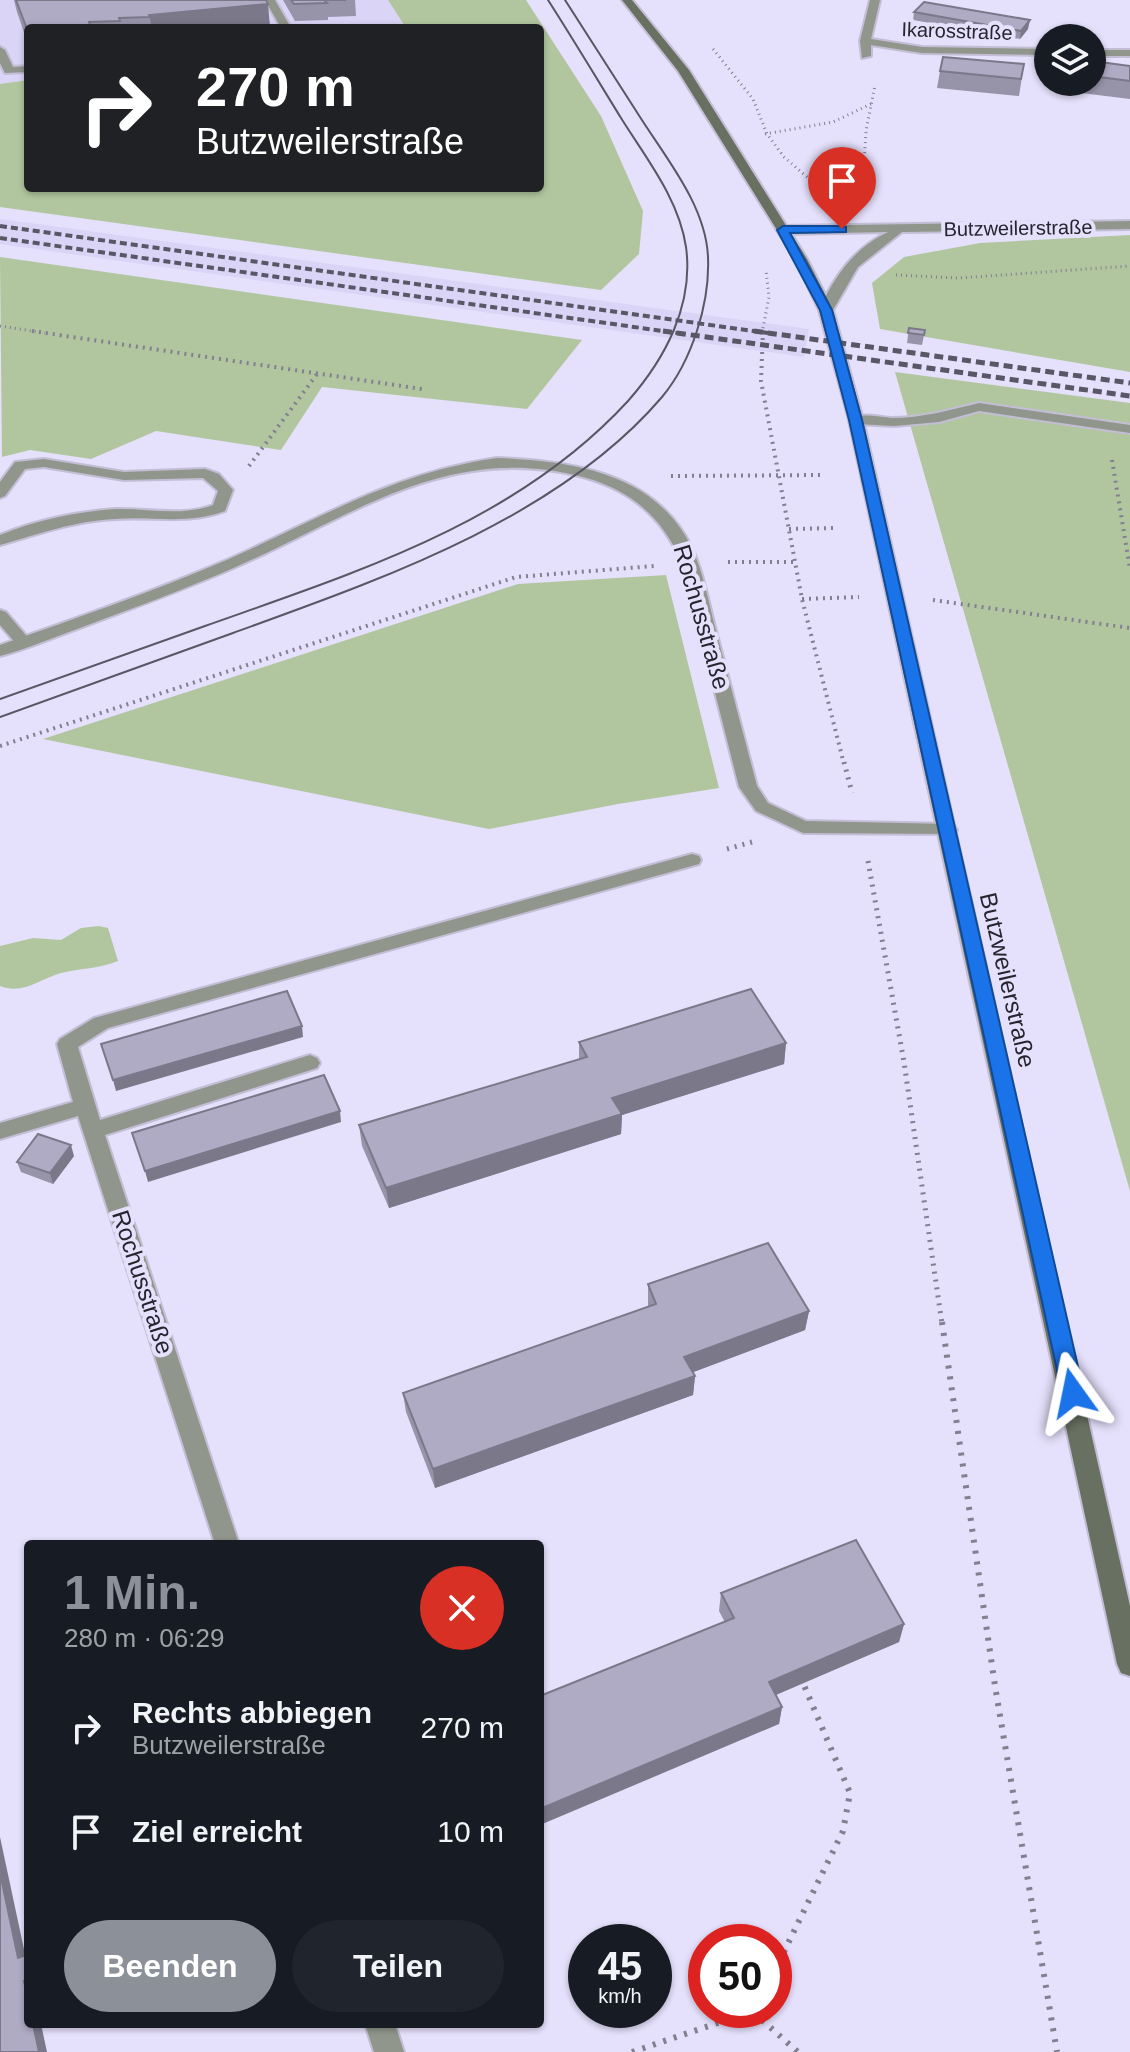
<!DOCTYPE html>
<html lang="de">
<meta charset="utf-8">
<style>
:root{--surface:#171b24;--page:#20242c;--text:#f1f3f6;--muted:#9ea1a6;--accent:#8c9099}
body{margin:0;font-family:Helvetica,sans-serif;background:var(--page);color:var(--text);height:100vh;display:flex;flex-direction:column;font-size:30px;white-space:nowrap}
*{box-sizing:border-box;margin:0}
p{font-size:26px;color:var(--muted)}
.icon{flex:none;width:44px;height:44px;fill:none;stroke:currentColor;stroke-width:2;stroke-linecap:round;stroke-linejoin:round}
.map{position:relative;flex:1;overflow:hidden}
.sheet{position:absolute;left:24px;top:1540px;width:520px;height:488px;display:flex;flex-direction:column;background:var(--surface);border-radius:8px;box-shadow:0 2px 6px #0004}
.sheet>*{flex:none}
.guide{position:absolute;left:24px;top:24px;width:520px;height:168px;border-radius:8px;box-shadow:0 2px 6px #0004;background:#202124;color:#fff;overflow:hidden}
.fabs{position:absolute;left:1034px;top:24px;display:grid;gap:16px}
.fabs a{display:grid;place-items:center;width:72px;height:72px;border-radius:50%;background:var(--surface);box-shadow:0 2px 6px #0004;font-size:40px}
.speed{position:absolute;left:568px;top:1924px;display:flex;gap:16px;font-size:40px;font-weight:700;text-align:center}
.speed>*{display:grid;place-content:center;width:104px;height:104px;border-radius:50%;background:var(--surface);box-shadow:0 2px 6px #0004;line-height:1}
.speed small{font-size:20px;font-weight:400}
.speed .limit{border:12px solid #d22;background:#fff;color:#111}
.pin{position:absolute;display:grid;place-items:center;width:68px;height:68px;color:#fff;margin:-82px -34px;border-radius:50% 50% 50% 0;rotate:-45deg;box-shadow:0 0 8px #0007}
.pin .icon{rotate:45deg}
.me{position:absolute;width:88px;margin:-44px;rotate:348deg;stroke-linejoin:round;filter:drop-shadow(0 0 6px #0008)}
.turn{display:flex;align-items:center;gap:28px;height:168px;padding:0 40px;font-size:36px}
.turn .icon{width:104px;height:104px;stroke-width:2.5}
.turn b{display:block;font-size:56px;line-height:68px}
.round{display:grid;place-items:center;flex:none;width:84px;height:84px;border-radius:42px;background:var(--page)}
.overview{display:flex;align-items:center;justify-content:space-between;height:136px;padding:0 40px}
h1{font-size:48px;font-weight:600;line-height:60px;color:var(--accent)}
.button{display:flex;gap:16px;margin-top:auto;padding:16px 40px}
.button a{flex:1;height:92px;border-radius:48px;background:var(--accent);color:#fff;font-size:32px;font-weight:600;line-height:92px;text-align:center}
.button a+a{background:var(--page);color:var(--text)}
ul{padding:0;list-style:none}
li{display:flex;align-items:center;gap:24px;height:104px;padding:0 40px}
li div{flex:1}
li b{display:block;font-size:30px}
li em{font-style:normal}
.map>svg:first-child{display:block}
</style>
<div class="map">
<svg width="1130" height="2052" viewBox="0 0 1130 2052">
<rect width="100%" height="100%" fill="#e5e0fb"/>
<!-- built -->
<path fill="#dad4f6" d="M0 0H388L406 28H28V80L0 84Z
M0 219 52 226 809 329 804 357 0 244Z"/>
<!-- green -->
<path fill="#b1c69f" d="M388 0H526L601 116 643 211 639 254 601 290 0 207V84L28 80V188H540V28H406Z
M1130 235V372L880 329 872 283 904 257 980 243Z
M0 257 582 340 527 409 322 387 281 450 156 431 91 459 30 450 2 457Z
M895 372 1130 403V1191Z
M666 575 719 788 618 804 489 829 43 739 518 584Z
M99 926 108 928 118 961C99 969 80 968 61 973 40 979 23 995 0 986V946L33 938 61 940 81 928Z"/>
<g fill="none" stroke-linecap="round" stroke-linejoin="round">
<defs>
<path id="service" d="M265 0H275L291 28H281Z
M0 47 5 50 13 67 28 66V72L5 73 0 63Z
M979 403 1130 425V433L979 411 939 422 894 426 856 424 849 420C859 412 878 417 892 418 922 418 950 410 979 403Z
M44 459 124 472 205 469 219 474 233 490 225 511C188 525 154 516 115 519 74 521 39 534 0 545V535C36 520 76 512 115 509 148 508 181 517 213 505L218 491 203 478 124 480 44 467 25 469 5 496 0 498V482L15 462Z
M0 610 6 612 30 640 32 643 30 646H18L0 625Z
M692 854 699 856 701 860 699 864 108 1028 78 1047 100 1120 310 1055 317 1058 320 1063 317 1068 105 1135 239 1544H215L78 1116 0 1139V1123L73 1102 57 1044 60 1039 94 1018Z
M365 2024H395L404 2052H374Z"/>
<path id="minor" d="M870 0H880L871 39 922 47 1048 49V55L922 53 871 45V56L862 58 860 41Z
M1092 50H1130V56H1092Z"/>
<path id="tertiary" d="M1130 221V229L902 232 858 267 833 310 826 314 819 310C834 277 854 248 888 232L783 234 777 230 783 226Z
M497 458C571 461 654 472 691 546 703 571 708 600 715 627 729 680 743 733 757 786L768 803 806 821 948 824 954 826 957 830 954 834 803 833 756 811 739 787 682 563C661 514 627 487 575 475 445 445 352 516 238 566 186 589 133 608 80 628 54 637 27 649 0 656V645C77 618 154 591 229 559 323 517 393 473 497 458Z"/>
<path id="secondary" d="M622 0H632L689 70 807 259 833 310 863 420 1130 1606V1676L1121 1673 1117 1664 849 420 819 310 795 259 678 71Z"/>
</defs>
<!-- service casing -->
<use href="#service" stroke="#c3bed6" stroke-width="4"/>
<!-- minor casing -->
<use href="#minor" stroke="#c3bed6" stroke-width="4"/>
<!-- tertiary casing -->
<use href="#tertiary" stroke="#c3bed6" stroke-width="4"/>
<!-- secondary casing -->
<use href="#secondary" stroke="#c3bed6" stroke-width="4"/>
<!-- path-far3 -->
<path stroke="#827f91" stroke-width="3" stroke-dasharray="1 4" stroke-linecap="butt" d="M713 49 753 99 767 134 784 157 829 196
M765 134 833 122 871 104
M862 198 866 131 875 85
M896 275 959 278 1130 266
M0 326 45 333
M762 333 769 297 766 270"/>
<!-- path-far2 -->
<path stroke="#827f91" stroke-width="4" stroke-dasharray="2 5" stroke-linecap="butt" d="M32 331 422 389
M763 331 761 381 802 599 844 764
M1112 460 1130 569
M249 466 317 374
M671 476 821 475
M789 529 834 528
M728 562H795
M802 599 859 597
M933 600 1130 628
M0 746 516 577 654 566"/>
<!-- path-far1 -->
<path stroke="#827f91" stroke-width="5" stroke-dasharray="2 6" stroke-linecap="butt" d="M844 762 852 793
M727 849 752 842
M868 861 904 1062 942 1324"/>
<!-- path -->
<path stroke="#827f91" stroke-width="6" stroke-dasharray="3 8" stroke-linecap="butt" d="M942 1322 995 1686 1057 2052
M774 1972 843 1831 850 1793 803 1683
M754 2013 798 2052
M632 2052 756 2010"/>
<!-- service -->
<use href="#service" fill="#90968b" fill-rule="evenodd"/>
<!-- minor -->
<use href="#minor" fill="#90968b" fill-rule="evenodd"/>
<!-- tertiary -->
<use href="#tertiary" fill="#90968b" fill-rule="evenodd"/>
<!-- secondary -->
<use href="#secondary" fill="#687061" fill-rule="evenodd"/>
<!-- tram -->
<path stroke="#595665" stroke-width="2" d="M0 699C69 675 137 650 205 626 357 572 516 523 628 401 665 359 694 305 686 247 679 199 646 158 621 118 597 79 573 39 548 0
M0 717C78 689 155 661 233 633 379 580 558 519 662 397 692 361 710 303 708 257 706 206 666 158 640 117 615 78 590 39 565 0"/>
<!-- rail-far1 -->
<path stroke="#595665" stroke-width="4" stroke-dasharray="7 4" stroke-linecap="butt" d="M0 226 768 333
M0 238 677 333"/>
<!-- rail -->
<path stroke="#595665" stroke-width="5" stroke-dasharray="9 5" stroke-linecap="butt" d="M663 331 1130 396
M754 331 1130 383"/>
</g>
<!-- wall -->
<path fill="#9793a9" d="M14 0H266L270 27 28 28V44L17 12Z
M283 0H355L356 16 328 17V20L295 21Z
M914 12 1028 29 1020 39 913 20Z
M1092 61 1130 66V99L1057 90 1058 82H1092Z
M1024 64 1019 96 937 88 940 71Z
M909 328 925 330 922 345 907 343Z
M579 1042 786 1043 784 1064 622 1115 621 1134 389 1208 362 1146 359 1125 579 1060Z
M74 1156 53 1184 21 1172 17 1162Z
M648 1284 809 1311 805 1330 693 1372 695 1376 693 1395 435 1488 406 1412 403 1393 648 1307Z
M721 1593 904 1624 899 1642 776 1695 782 1707 779 1724 719 1611Z"/>
<!-- shaded-wall -->
<path fill="#7b788a" d="M268 4 270 27 260 28H152L149 15Z
M1030 20 1028 29 1020 39 1021 31Z
M302 1026 303 1037 116 1091 113 1080Z
M786 1043 784 1064 622 1115 621 1134 389 1208 386 1188 612 1098Z
M340 1111 341 1122 148 1182 145 1171Z
M71 1145 74 1156 53 1184 50 1173Z
M809 1311 805 1330 683 1376 684 1357Z
M695 1376 693 1395 435 1488 433 1469Z
M904 1624 899 1642 766 1699 769 1682Z
M782 1707 779 1724 540 1825V1809Z
M0 1837 28 1968 18 1958 0 1872Z
M28 1980V2000L24 1981Z
M33 2024H41L47 2052H39Z"/>
<!-- building -->
<path fill="#b0abc5" stroke="#7b788a" stroke-width="2" d="M16 0H266L268 4 149 15 150 17 119 18 120 21 89 22 90 25 27 29Z
M291 0H346H324L327 3 294 4Z
M924 2 1030 20 1021 31 914 12Z
M943 57 1024 64 1021 79 940 71Z
M1092 61 1130 66V81L1092 76Z
M909 328 925 330 924 335 908 333Z
M751 989 786 1043 612 1098 622 1114 386 1188 359 1125 587 1057 579 1042Z
M287 991 302 1026 113 1080 101 1044Z
M324 1075 340 1111 145 1171 132 1133Z
M38 1134 71 1145 50 1173 17 1162Z
M768 1243 809 1311 684 1357 695 1376 433 1469 403 1393 656 1304 648 1284Z
M856 1540 904 1624 769 1682 782 1707 540 1809V1696L734 1618 721 1593Z
M0 1873 18 1958 28 1954V1980L24 1981 28 2000V2024H33L39 2052H0Z"/>
<!-- route -->
<path fill="#1a73e8" stroke="#114b97" stroke-width="2" d="M842 226 846 227V232L790 233 832 310 862 420 1084 1393 1081 1400 1073 1403 1065 1400 1062 1393 849 420 820 310 777 230 783 226Z"/>
<g text-anchor="middle" dominant-baseline="central" stroke-width="8" stroke-linejoin="round" paint-order="stroke">
<!-- far-street labels -->
<g font-size="20" fill="#26242e" stroke="#e5e0fb">
<text transform="translate(957 31) rotate(2)">Ikarosstraße</text>
<text transform="translate(1018 228) rotate(-1)">Butzweilerstraße</text>
</g>
<!-- street labels -->
<g font-size="24" fill="#26242e" stroke="#e5e0fb">
<text transform="translate(702 617) rotate(74)">Rochusstraße</text>
<text transform="translate(1008 980) rotate(77)">Butzweilerstraße</text>
<text transform="translate(143 1282) rotate(72)">Rochusstraße</text>
</g>
</g>
</svg>
<div class="fabs">
<a><svg class="icon" aria-label="layers" viewBox="0 0 24 24"><path d="M12 4l9 5-9 5-9-5zM3 14l9 5 9-5"/></svg></a>
</div>
<div class="speed"><div>45<small>km/h</small></div><div class="limit">50</div></div>
<div class="pin" style="left:842px;top:229px;background:#d93025"><svg class="icon" aria-label="arrive" viewBox="0 0 24 24"><path d="M6 21V4h12l-3 4 3 4H6"/></svg></div>
<svg class="me" style="left:1073px;top:1393px" viewBox="-20 -20 40 40"><path d="M0-17L14 15 0 8-14 15z" fill="#1a73e8" stroke="#fff" stroke-width="4"/></svg>
<div class="guide">
<div class="turn"><svg class="icon" aria-label="right" viewBox="0 0 24 24"><path d="M7 20v-9h11M14 6l5 5-5 5"/></svg><div><b>270 m</b>Butzweilerstraße</div></div>
</div>
<section class="sheet">
<div class="overview"><div><h1>1 Min.</h1><p>280 m · 06:29</p></div><a class="round" style="background:#d93025;color:#fff"><svg class="icon" aria-label="close" viewBox="0 0 24 24"><path d="M6 6l12 12M18 6L6 18"/></svg></a></div>
<ul>
<li><svg class="icon" aria-label="right" viewBox="0 0 24 24"><path d="M7 20v-9h11M14 6l5 5-5 5"/></svg><div><b>Rechts abbiegen</b><p>Butzweilerstraße</p></div><em>270 m</em></li>
<li><svg class="icon" aria-label="arrive" viewBox="0 0 24 24"><path d="M6 21V4h12l-3 4 3 4H6"/></svg><div><b>Ziel erreicht</b></div><em>10 m</em></li>
</ul>
<div class="button"><a>Beenden</a><a>Teilen</a></div>
</section>
</div>
